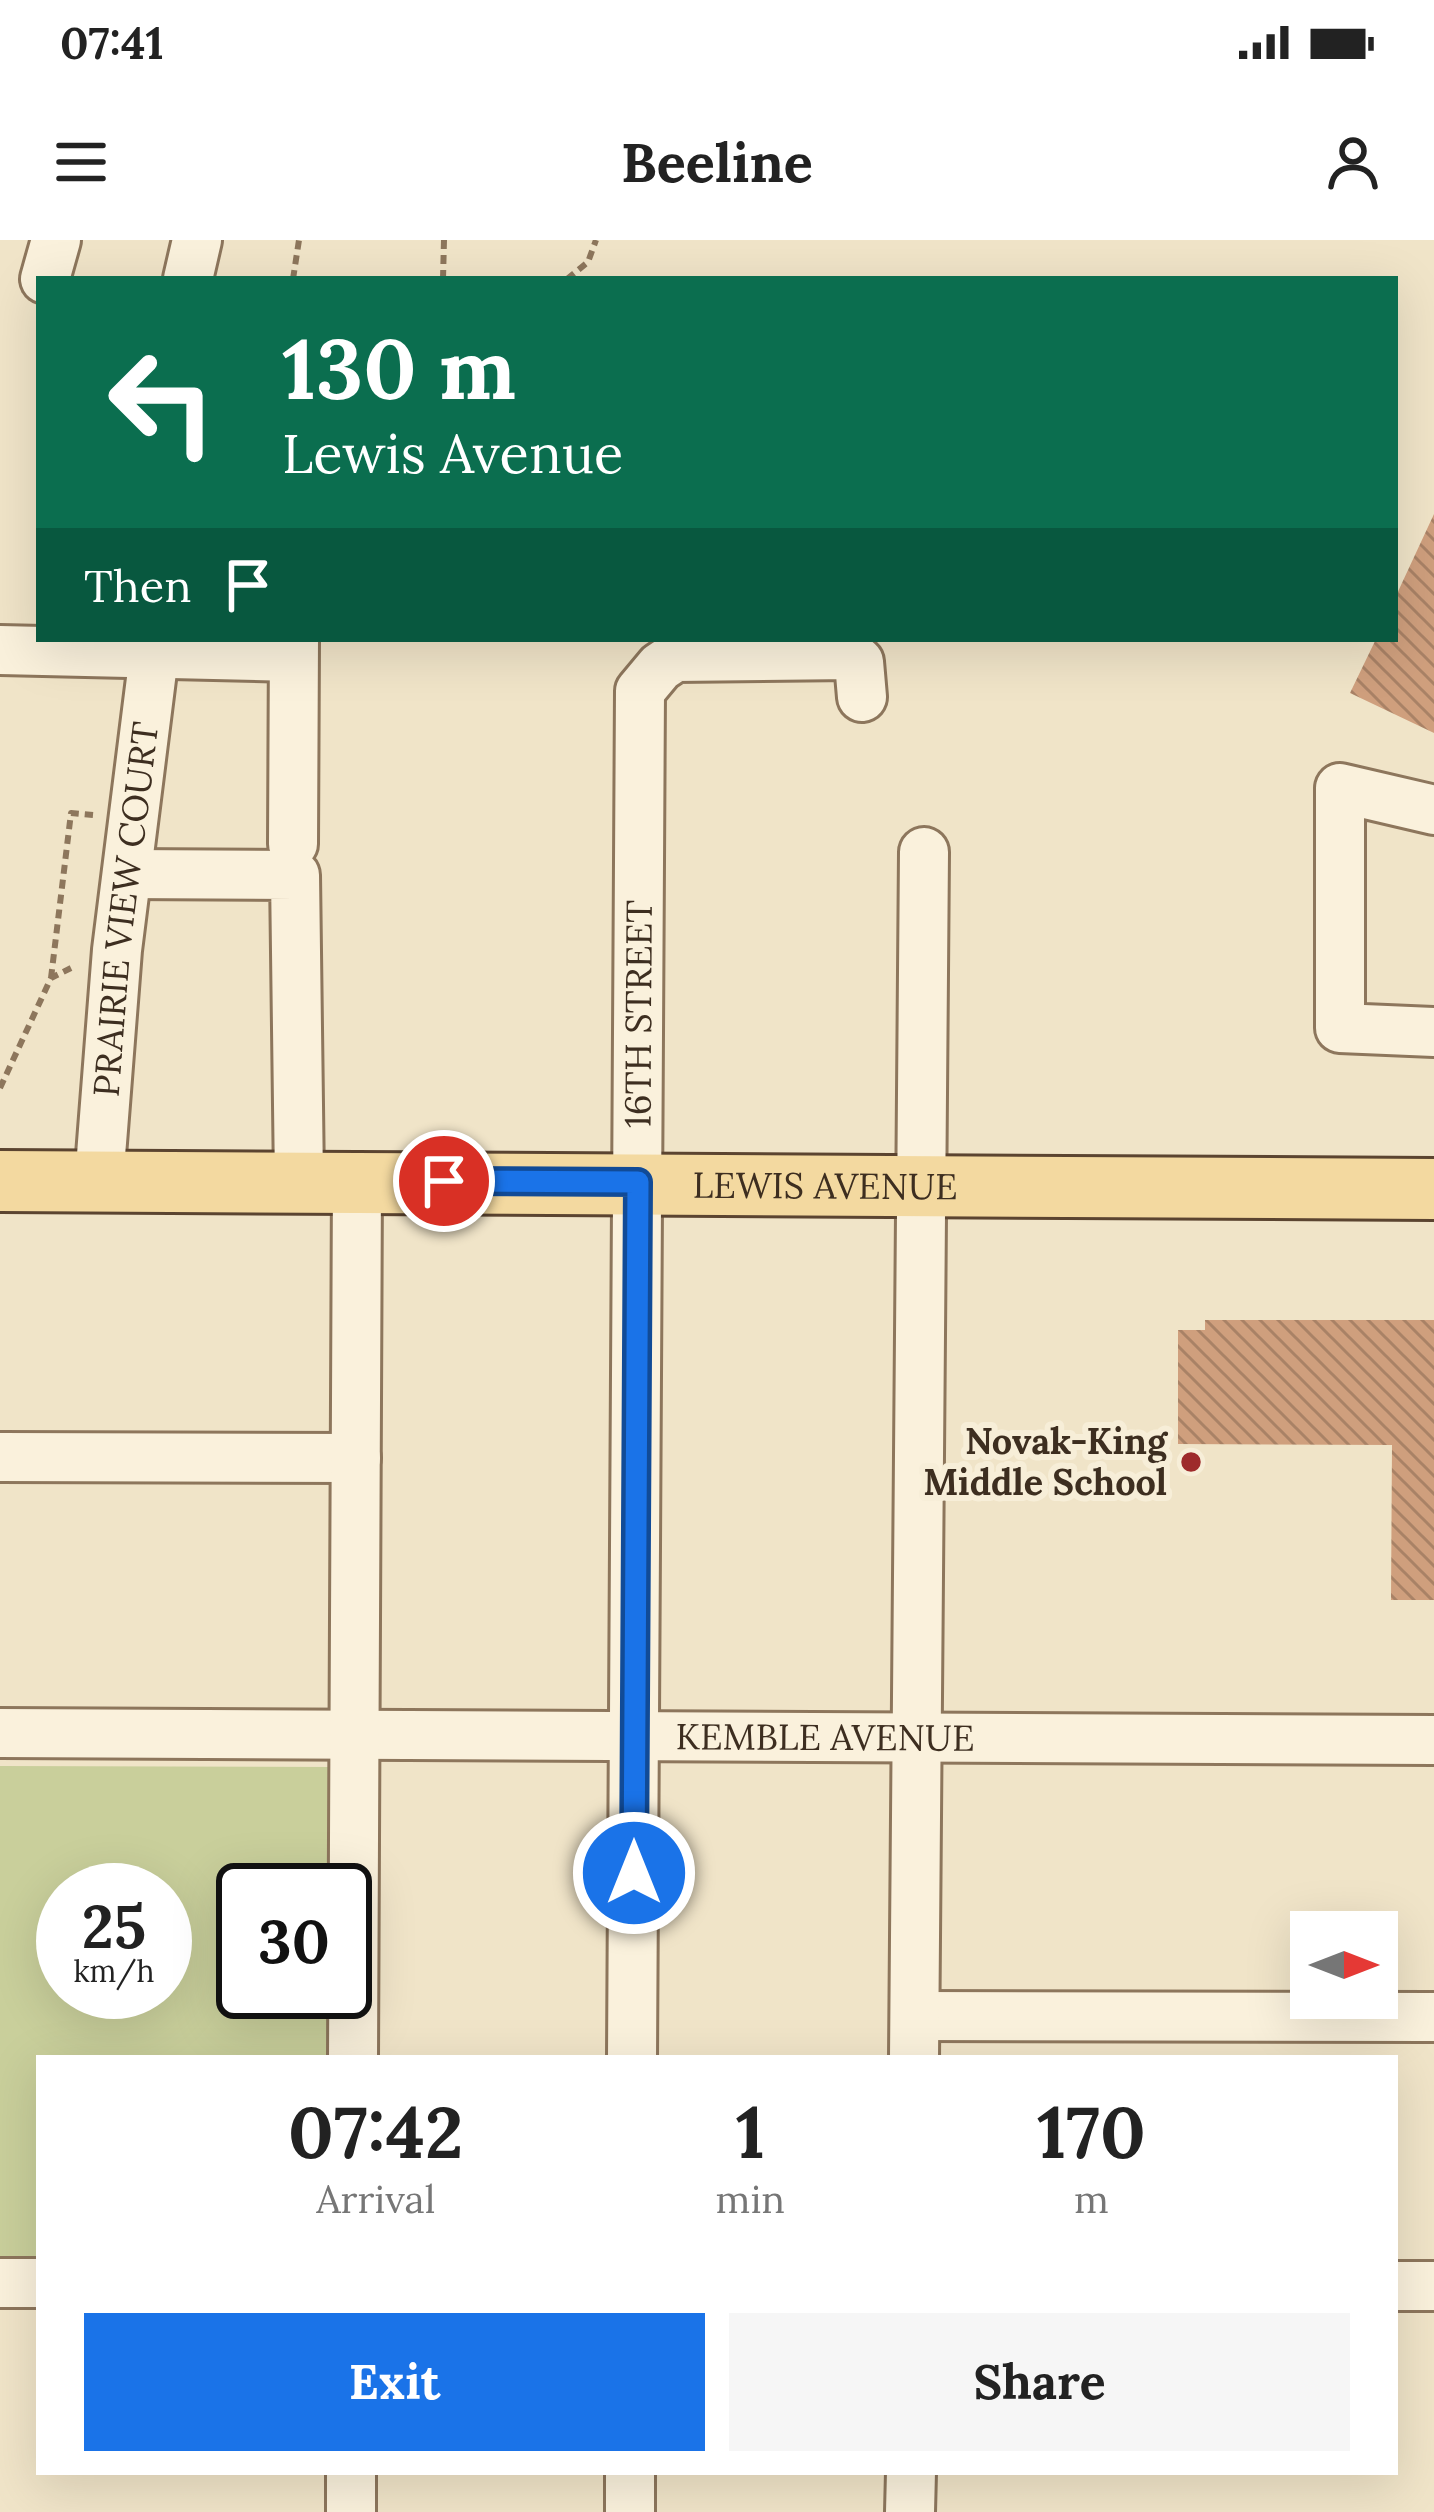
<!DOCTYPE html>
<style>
:root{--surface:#fff;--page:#f6f6f6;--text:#222;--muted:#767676;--accent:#1a73e8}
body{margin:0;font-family:Lora,serif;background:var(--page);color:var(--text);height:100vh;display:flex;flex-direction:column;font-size:45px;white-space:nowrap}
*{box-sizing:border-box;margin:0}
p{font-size:39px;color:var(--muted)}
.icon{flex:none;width:66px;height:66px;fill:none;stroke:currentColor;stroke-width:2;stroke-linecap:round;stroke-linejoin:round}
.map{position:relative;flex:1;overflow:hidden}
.drawer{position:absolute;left:36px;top:1815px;width:1362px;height:420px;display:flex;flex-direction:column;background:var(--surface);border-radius:0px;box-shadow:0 12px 48px #0002}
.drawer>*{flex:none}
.top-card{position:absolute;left:36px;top:36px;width:1362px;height:366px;border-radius:0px;box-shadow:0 12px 48px #0002;background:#0b6e4f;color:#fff;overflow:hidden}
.needle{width:78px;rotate:90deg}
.controls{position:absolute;left:1290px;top:1671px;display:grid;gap:24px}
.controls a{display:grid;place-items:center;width:108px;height:108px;border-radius:0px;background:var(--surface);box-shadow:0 12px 48px #0002;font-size:60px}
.speed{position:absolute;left:36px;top:1623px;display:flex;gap:24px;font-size:60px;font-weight:700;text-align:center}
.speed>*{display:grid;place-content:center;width:156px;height:156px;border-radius:50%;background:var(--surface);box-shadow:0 12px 48px #0002;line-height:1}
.speed small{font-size:30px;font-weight:400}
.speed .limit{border:6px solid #111;border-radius:18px;background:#fff;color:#111}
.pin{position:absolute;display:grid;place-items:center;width:102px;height:102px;color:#fff;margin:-51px;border:6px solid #fff;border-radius:50%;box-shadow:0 3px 12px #0007}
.me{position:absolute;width:132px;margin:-66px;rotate:0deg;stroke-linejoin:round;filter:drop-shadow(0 0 9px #0008)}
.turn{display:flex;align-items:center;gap:42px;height:252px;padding:0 48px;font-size:54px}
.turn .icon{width:156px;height:156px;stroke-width:2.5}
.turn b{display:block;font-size:84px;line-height:102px}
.then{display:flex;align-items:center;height:114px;padding:0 48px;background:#0003;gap:24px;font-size:45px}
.eta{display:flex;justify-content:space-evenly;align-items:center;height:204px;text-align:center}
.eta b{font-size:72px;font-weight:800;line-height:84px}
.cta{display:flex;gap:24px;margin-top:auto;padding:24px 48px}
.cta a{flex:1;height:138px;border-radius:0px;background:var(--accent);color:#fff;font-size:48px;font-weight:800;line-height:138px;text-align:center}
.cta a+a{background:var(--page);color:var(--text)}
.status{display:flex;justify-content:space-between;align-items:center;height:84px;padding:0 60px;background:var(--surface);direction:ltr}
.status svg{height:33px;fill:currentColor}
header{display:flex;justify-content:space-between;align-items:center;height:156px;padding:0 48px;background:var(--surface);font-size:54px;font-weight:800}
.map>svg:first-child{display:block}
</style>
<div class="status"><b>07:41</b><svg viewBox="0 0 49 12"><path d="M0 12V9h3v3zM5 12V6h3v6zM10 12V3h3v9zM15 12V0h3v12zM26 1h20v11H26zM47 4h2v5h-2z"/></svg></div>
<header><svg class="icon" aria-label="menu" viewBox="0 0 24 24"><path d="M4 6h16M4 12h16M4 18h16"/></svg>Beeline<svg class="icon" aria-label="person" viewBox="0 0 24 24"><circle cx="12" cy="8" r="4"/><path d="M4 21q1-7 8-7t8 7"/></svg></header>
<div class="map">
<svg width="1434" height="2272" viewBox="0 0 1434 2272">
<defs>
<pattern id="building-back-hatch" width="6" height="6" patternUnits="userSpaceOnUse" patternTransform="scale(3)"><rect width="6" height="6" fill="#cf9f7d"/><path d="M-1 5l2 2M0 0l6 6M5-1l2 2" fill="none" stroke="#a98266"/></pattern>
</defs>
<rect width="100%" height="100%" fill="#f0e4c8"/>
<!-- green -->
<path fill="#c9cf9b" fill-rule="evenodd" d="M0 1526 333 1527 332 1650H243V1752H332V1818H39V2019L0 2018ZM63 1650H165V1752H63Z"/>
<!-- building -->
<path fill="url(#building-back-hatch)" d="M1434 274V493L1350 453 1376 399H1395V358Z
M1205 1080H1434V1360H1391L1392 1205 1178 1204V1090H1205Z"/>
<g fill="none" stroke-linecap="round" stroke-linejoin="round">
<defs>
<g id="minor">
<path d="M45 39 56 0"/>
<path d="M188 39 197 0"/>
<path d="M0 410 293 417"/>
<path d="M1434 570 1340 548V788L1434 792"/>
<path d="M293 604 294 399"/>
<path d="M127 634 295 635 299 941"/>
<path id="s1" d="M99 941 117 710 156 399"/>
<path d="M0 1217 356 1218"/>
<path id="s2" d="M0 1493 1434 1500"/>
<path d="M915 1776 1434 1777"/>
<path d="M353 1818 357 941"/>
<path id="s3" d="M632 1818 640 451 660 427 675 417 851 415 859 422 862 457"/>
<path d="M914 1818 924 612"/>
<path d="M0 2043H39"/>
<path d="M1395 2046H1434"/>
<path d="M351 2272V2232"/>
<path d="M630 2272V2232"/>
<path d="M910 2272 911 2232"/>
</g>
<g id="major">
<path id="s4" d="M0 941 1434 949"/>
</g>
</defs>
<!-- minor casing -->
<use href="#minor" stroke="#8d765c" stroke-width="54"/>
<!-- major casing -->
<use href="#major" stroke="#5b4430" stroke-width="66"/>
<!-- path -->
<path stroke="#8d765c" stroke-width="6" stroke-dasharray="9 6" stroke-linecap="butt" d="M293 39 299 0
M443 39 444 0
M567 39 588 22 596 0
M51 738 71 573 93 575
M0 848 51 738 71 728"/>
<!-- minor -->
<use href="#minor" stroke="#faf1dc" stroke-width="48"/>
<!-- major -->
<use href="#major" stroke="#f3d9a0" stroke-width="60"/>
</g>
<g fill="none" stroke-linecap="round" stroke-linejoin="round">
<defs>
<path id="route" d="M444 941 638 942 634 1633"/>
</defs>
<!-- route casing -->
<use href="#route" stroke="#114b97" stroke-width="30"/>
<!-- route -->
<use href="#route" stroke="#1a73e8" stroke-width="21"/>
</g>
<!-- markers -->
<circle fill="#9e2a2b" stroke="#f7eed8" stroke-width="4.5" cx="1191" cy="1222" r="12"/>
<g text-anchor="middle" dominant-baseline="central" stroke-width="12" stroke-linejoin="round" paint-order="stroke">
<!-- street labels -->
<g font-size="36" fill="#3d2e20" stroke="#f7eed8">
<text stroke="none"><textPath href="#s1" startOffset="273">PRAIRIE VIEW COURT</textPath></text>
<text stroke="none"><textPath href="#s3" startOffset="1044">16TH STREET</textPath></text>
<text stroke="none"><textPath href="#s4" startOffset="825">LEWIS AVENUE</textPath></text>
<text stroke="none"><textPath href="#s2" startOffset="825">KEMBLE AVENUE</textPath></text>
</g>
<!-- poi labels -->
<g font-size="36" font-weight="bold" fill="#3d2e20" stroke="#f7eed8" text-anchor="end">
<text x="1167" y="1201">Novak-King<tspan x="1167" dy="41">Middle School</tspan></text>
</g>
</g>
</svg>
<div class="controls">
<a><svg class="needle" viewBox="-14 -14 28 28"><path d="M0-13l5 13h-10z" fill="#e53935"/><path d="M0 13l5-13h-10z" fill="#767676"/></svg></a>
</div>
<div class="speed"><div>25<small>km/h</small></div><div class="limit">30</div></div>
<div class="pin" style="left:444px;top:941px;background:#d93025"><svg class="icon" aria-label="arrive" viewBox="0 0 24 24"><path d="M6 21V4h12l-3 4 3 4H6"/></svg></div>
<svg class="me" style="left:634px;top:1633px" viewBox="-20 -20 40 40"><circle r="17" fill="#1a73e8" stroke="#fff" stroke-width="3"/><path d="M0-11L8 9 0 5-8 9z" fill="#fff"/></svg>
<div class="top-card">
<div class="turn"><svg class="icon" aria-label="left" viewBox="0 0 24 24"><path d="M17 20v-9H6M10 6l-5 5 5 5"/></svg><div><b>130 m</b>Lewis Avenue</div></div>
<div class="then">Then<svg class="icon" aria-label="arrive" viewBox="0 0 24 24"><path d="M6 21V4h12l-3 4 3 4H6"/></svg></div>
</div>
<section class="drawer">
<div class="eta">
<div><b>07:42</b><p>Arrival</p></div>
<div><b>1</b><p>min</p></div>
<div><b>170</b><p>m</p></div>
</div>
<div class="cta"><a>Exit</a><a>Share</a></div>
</section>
</div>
